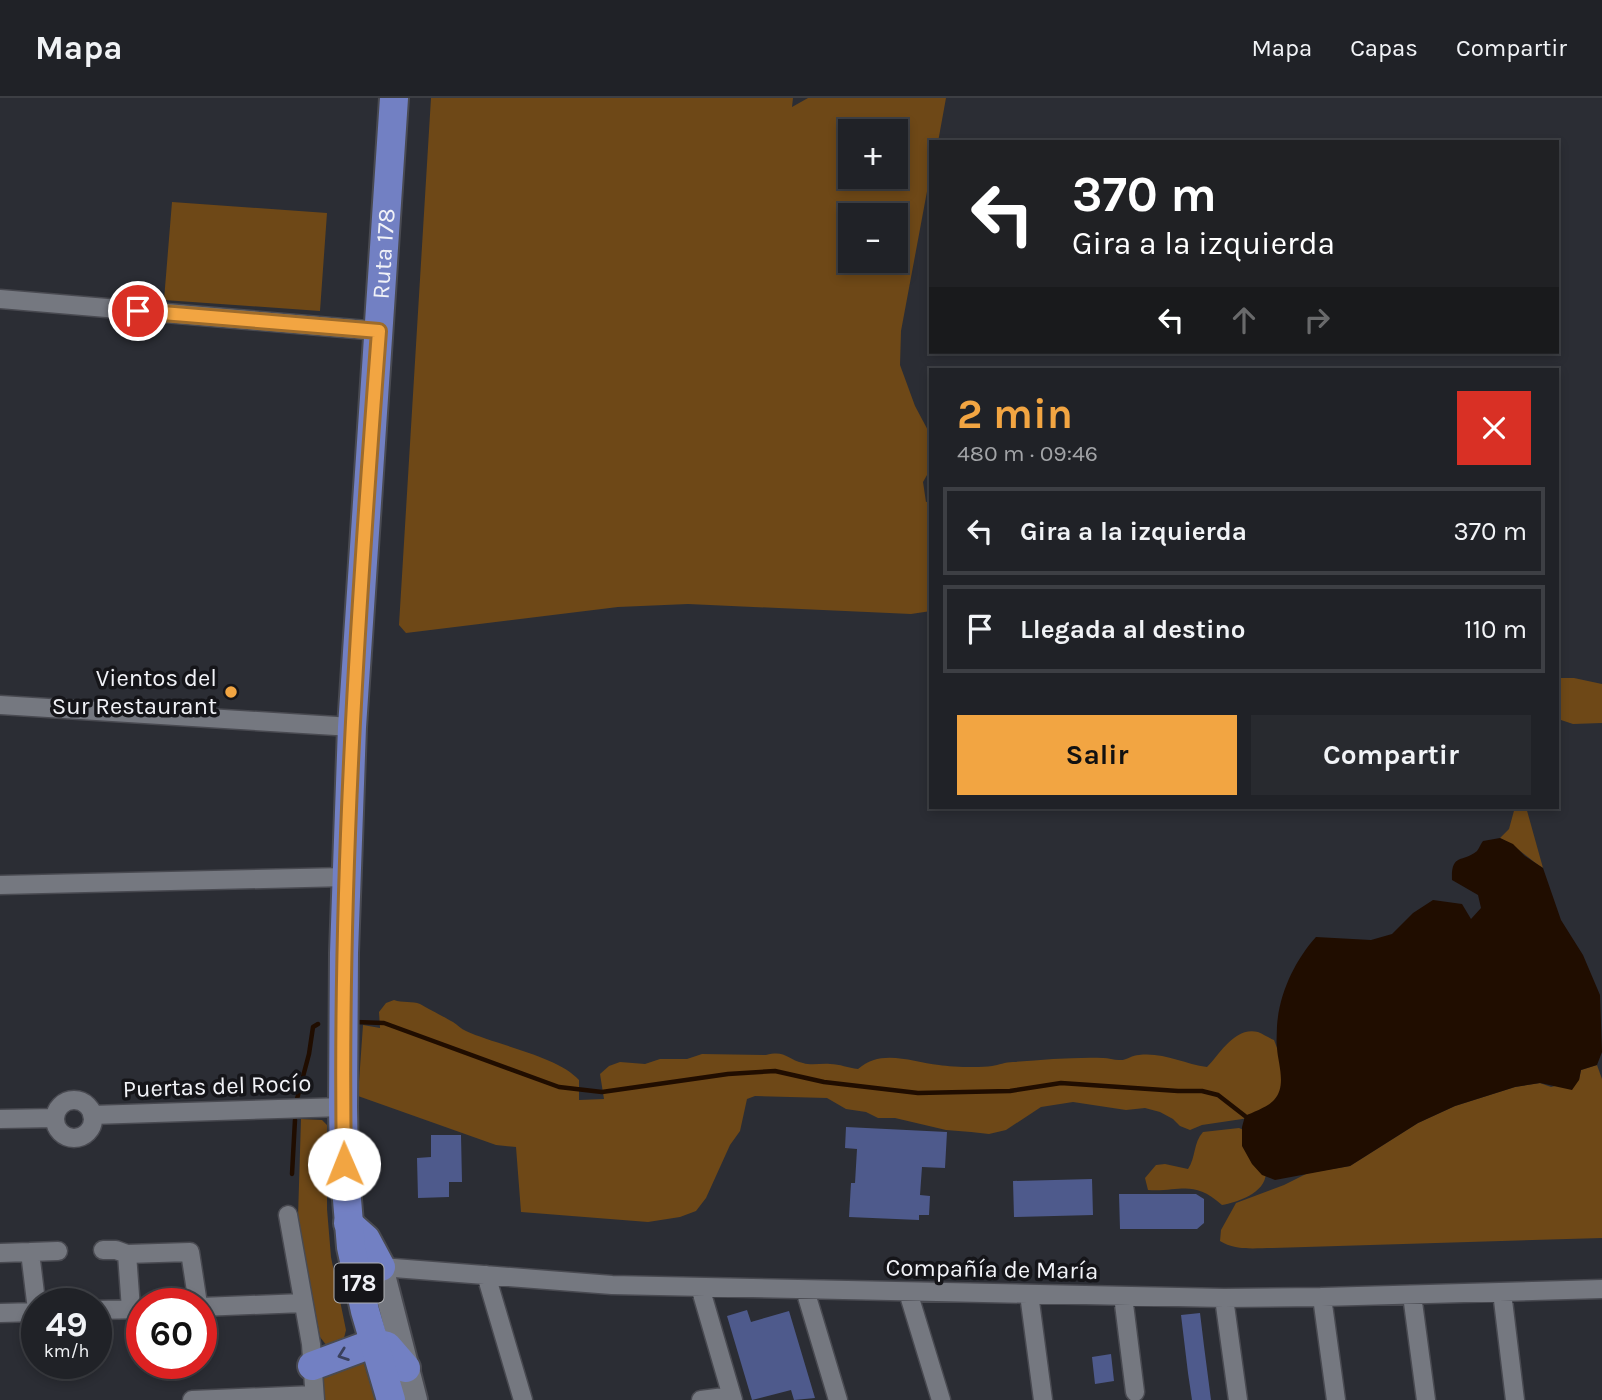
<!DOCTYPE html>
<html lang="es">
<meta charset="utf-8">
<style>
:root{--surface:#202227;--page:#282a2f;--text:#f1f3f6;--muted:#a2a4a7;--line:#3d3f44;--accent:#f2a542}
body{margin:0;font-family:Karla,sans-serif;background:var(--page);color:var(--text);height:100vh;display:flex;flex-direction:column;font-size:26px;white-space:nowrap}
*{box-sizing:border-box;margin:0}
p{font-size:23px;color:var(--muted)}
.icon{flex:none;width:38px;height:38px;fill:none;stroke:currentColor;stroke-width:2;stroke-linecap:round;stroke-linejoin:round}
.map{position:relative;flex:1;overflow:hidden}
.sheet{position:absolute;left:929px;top:270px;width:630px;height:441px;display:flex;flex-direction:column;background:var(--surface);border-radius:0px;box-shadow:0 4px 10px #0003,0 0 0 2px var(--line)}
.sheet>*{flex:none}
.guide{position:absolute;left:929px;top:42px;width:630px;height:214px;border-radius:0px;box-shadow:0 4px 10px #0003,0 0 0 2px var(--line);background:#202124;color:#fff;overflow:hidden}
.tools{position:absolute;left:838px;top:21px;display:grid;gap:14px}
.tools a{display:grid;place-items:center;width:70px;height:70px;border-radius:0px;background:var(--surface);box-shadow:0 4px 10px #0003,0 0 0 2px var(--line);font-size:35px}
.speed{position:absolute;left:21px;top:1190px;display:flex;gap:14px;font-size:35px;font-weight:700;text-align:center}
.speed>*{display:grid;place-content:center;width:91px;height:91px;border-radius:50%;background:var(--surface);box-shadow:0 4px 10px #0003,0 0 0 2px var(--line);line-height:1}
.speed small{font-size:18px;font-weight:400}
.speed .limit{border:10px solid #d22;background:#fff;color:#111}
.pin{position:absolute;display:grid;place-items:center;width:60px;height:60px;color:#fff;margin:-30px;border:4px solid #fff;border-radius:50%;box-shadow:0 2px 7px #0007}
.me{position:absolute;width:77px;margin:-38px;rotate:359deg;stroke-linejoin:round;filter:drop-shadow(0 0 5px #0008)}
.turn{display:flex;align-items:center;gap:24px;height:147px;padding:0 28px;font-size:32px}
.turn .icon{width:91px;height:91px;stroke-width:2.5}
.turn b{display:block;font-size:49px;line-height:60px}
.lanes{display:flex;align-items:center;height:66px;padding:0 28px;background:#0003;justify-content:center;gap:35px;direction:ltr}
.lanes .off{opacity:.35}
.round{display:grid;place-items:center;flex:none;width:74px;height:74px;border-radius:0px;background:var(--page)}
.headline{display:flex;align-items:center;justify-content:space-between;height:119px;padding:0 28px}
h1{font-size:42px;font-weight:700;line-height:52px;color:var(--accent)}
.primary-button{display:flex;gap:14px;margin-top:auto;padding:14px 28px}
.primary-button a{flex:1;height:80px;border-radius:0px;background:var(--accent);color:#111;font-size:28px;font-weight:700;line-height:80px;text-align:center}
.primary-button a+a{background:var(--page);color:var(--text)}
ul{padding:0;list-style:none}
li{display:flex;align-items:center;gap:21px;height:88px;margin:0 14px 10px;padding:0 14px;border:4px solid var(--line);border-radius:0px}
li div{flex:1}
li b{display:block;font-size:26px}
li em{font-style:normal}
header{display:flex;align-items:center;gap:42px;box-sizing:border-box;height:98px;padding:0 35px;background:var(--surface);border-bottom:2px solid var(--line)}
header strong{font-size:33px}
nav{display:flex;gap:38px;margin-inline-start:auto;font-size:24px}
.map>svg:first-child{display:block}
</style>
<header>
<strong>Mapa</strong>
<nav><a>Mapa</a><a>Capas</a><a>Compartir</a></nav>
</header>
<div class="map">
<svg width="1602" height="1302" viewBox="0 0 1602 1302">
<rect width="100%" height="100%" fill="#2b2d34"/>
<!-- green -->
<path fill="#6e4817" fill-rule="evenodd" d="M431 0H793L792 9 808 0H946L938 44H931V72L901 233 900 267 915 308 931 338V370L923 384 926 404 931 403V513L911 516 688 506 618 509 406 535 399 527ZM850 33H896V79H850ZM896 117V163H850V117Z
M172 104 327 115 320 213 164 202Z
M1558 580H1574L1602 586V625L1573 626 1558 621Z
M1515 709H1526L1543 770C1528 760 1516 748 1500 740L1509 731Z
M394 902C402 905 413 903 420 906 429 911 444 919 453 924 458 927 461 931 466 933 496 947 558 958 579 982V1002L604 1001 600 976 609 968 620 964 645 966 660 961H687L702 956 766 957C786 952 786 961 803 965 812 968 821 965 830 966 840 966 848 970 858 971 881 950 912 964 939 967 951 969 980 970 992 968 999 967 1005 964 1013 964 1042 962 1073 959 1103 960 1108 960 1114 962 1119 962 1126 963 1132 957 1139 957 1163 954 1184 966 1207 969 1220 956 1235 928 1258 934 1263 936 1269 940 1274 942L1285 971 1290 1000 1249 1020 1202 1027 1190 1032 1180 1028 1173 1021 1160 1014 1145 1010 1126 1012 1073 1004 1041 1009 1006 1032 989 1036 971 1034 946 1032 895 1020H878L866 1014 846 1011 827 1000 755 998 747 1001 740 1033 730 1047 706 1100 696 1113 680 1119 648 1124 521 1114 516 1049 496 1047 358 998 363 927 380 930 379 914 386 905Z
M1597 967 1602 981V1140L1273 1150C1256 1150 1235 1153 1220 1143L1221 1132 1236 1105 1284 1087 1308 1075 1350 1068 1418 1025 1455 1008 1515 989 1540 985 1551 989 1579 982 1581 972Z
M301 1021 322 1022 327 1027V1111L331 1159 346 1232 344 1240 327 1248 320 1239 298 1119Z
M1239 1030 1254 1036C1257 1047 1266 1064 1266 1075 1265 1096 1237 1104 1222 1107 1193 1081 1181 1094 1148 1092L1145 1080 1156 1067 1165 1066 1188 1071C1196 1059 1193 1045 1203 1034Z
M362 1259 375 1302H322L320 1296 325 1272Z"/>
<!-- water -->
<path fill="#200d00" d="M1500 740 1513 746 1525 758 1543 770 1561 822 1583 857 1600 897 1602 954 1597 967 1581 972 1579 982 1572 992 1540 985 1515 989 1455 1008 1418 1025 1350 1068 1275 1082 1262 1077 1252 1066 1242 1048V1029L1245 1018C1253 1014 1268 1009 1274 1002 1287 988 1278 966 1277 950 1276 943 1277 935 1277 928 1279 896 1295 862 1316 839L1371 842 1392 836 1413 815 1433 802 1462 806 1471 821 1481 810 1478 797 1452 782C1451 755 1462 765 1477 753 1478 752 1482 744 1483 743Z"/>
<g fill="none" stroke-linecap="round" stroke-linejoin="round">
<!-- stream -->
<path stroke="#200d00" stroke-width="4.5" d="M355 924 384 925 559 989 602 994 728 976 775 973 824 984 918 995 1010 993 1061 985 1178 993H1202L1218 997 1245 1018
M297 1001 309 956 313 929 318 926
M292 1076 295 1022"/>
</g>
<!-- building -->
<path fill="#4e5a8c" d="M846 1029 947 1034 945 1070 922 1069 920 1097 930 1098 929 1117H919V1122L849 1119 851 1085H855L857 1051 845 1050Z
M431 1037H461L462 1084H449V1099L418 1100 417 1060 431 1059Z
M1092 1081 1093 1117 1014 1119 1013 1083Z
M1119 1096H1196L1204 1101V1125L1197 1131H1120Z
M747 1212 751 1224 789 1213 815 1300 794 1302 791 1292 752 1302 727 1218Z
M1200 1215 1204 1248 1211 1302H1192L1188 1275 1181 1217Z
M1111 1256 1114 1283 1095 1286 1092 1259Z"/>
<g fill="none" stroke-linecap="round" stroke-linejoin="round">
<defs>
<path id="street" d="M0 201 379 233
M0 607 352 629
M0 787 346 779
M55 1021a19 19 0 1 1 38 0a19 19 0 1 1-38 0Z
M92 1017 343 1009
M0 1021 55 1020
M288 1117 311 1246 315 1302
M103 1152H116L127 1156
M30 1154 58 1153
M0 1155 30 1154 37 1212
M381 1169 612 1187 1224 1200 1322 1199 1602 1191
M486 1177 523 1302
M700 1189 733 1302
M805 1192 838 1302
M908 1194 941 1302
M1502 1194 1515 1302
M1029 1196 1043 1302
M1412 1197 1426 1302
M1123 1198 1135 1294
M1322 1199 1336 1302
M1224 1200 1238 1302
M201 1209 303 1205
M131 1211 127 1156 190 1154 198 1206
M96 1212 142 1211
M0 1215 37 1214
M192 1302 314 1297
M701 1302 732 1298"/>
<path id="secondary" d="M381 1169 415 1302"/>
<g id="primary">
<path d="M348 1125 366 1141 381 1169"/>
<path d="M312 1268 374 1245 387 1248 406 1270"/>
<path id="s1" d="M391 1302 365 1213 351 1149 344 1066 343 1009 344 855 352 629 394 0"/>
</g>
</defs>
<!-- street casing -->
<use href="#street" stroke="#494a51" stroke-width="21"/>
<!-- secondary casing -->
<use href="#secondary" stroke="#494a51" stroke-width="28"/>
<!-- primary casing -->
<use href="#primary" stroke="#494a51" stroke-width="32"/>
<!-- street -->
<use href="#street" stroke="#757880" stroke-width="18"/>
<!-- secondary -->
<use href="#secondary" stroke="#757880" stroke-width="24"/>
<!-- primary -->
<use href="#primary" stroke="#7280c3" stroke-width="28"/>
</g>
<!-- one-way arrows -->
<defs><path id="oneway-chevron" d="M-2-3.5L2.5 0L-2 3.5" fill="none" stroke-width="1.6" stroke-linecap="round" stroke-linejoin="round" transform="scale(1.75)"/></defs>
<use stroke="#3a405d" href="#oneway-chevron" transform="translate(343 1257) rotate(160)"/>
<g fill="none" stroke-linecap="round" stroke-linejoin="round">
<defs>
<path id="route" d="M138 213 379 233C358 510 339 788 344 1066"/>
</defs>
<!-- route casing -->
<use href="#route" stroke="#9d6b2b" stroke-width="18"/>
<!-- route -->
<use href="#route" stroke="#f2a542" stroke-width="12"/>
</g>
<!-- markers -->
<circle fill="#f2a542" stroke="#151519" stroke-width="2.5" cx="231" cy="594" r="7"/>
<g text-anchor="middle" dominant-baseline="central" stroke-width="7" stroke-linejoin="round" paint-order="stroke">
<!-- shield labels -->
<rect fill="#151519" stroke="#afb0b4" stroke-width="2" x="334.5" y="1165.5" width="49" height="39" rx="5"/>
<g font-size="23" font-weight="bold" fill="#f1f2f7">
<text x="359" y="1185">178</text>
</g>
<!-- street labels -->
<g font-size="24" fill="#f1f2f7" stroke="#151519">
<text stroke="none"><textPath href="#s1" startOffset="1153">Ruta 178</textPath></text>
<text transform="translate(217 988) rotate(-2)">Puertas del Rocío</text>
<text transform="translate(992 1171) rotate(1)">Compañía de María</text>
</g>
<!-- poi labels -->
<g font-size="24" fill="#f1f2f7" stroke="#151519" text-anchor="end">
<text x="217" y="580">Vientos del<tspan x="217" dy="28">Sur Restaurant</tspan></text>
</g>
</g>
</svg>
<div class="tools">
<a>+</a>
<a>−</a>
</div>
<div class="speed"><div>49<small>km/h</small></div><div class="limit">60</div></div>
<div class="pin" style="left:138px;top:213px;background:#d93025"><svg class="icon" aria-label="arrive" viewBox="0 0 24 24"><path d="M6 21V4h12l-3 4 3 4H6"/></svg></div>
<svg class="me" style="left:344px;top:1066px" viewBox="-20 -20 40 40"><circle r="19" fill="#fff"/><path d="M0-13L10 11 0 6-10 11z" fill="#f2a542"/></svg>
<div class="guide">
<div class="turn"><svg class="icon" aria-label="left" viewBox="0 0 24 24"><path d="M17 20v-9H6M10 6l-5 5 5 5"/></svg><div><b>370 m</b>Gira a la izquierda</div></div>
<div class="lanes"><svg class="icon" aria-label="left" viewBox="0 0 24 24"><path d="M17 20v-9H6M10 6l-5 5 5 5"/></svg><svg class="icon off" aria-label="ahead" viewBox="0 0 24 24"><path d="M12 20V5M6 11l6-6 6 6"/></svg><svg class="icon off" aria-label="right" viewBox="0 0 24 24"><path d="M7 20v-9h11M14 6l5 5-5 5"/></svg></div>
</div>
<section class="sheet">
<div class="headline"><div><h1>2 min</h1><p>480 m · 09:46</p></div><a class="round" style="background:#d93025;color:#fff"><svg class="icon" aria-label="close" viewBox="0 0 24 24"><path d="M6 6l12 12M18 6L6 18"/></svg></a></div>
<ul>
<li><svg class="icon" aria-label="left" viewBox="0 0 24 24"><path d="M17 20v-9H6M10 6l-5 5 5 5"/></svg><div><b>Gira a la izquierda</b></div><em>370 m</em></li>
<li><svg class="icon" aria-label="arrive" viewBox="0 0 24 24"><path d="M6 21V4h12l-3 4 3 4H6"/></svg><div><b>Llegada al destino</b></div><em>110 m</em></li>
</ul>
<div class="primary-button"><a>Salir</a><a>Compartir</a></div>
</section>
</div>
